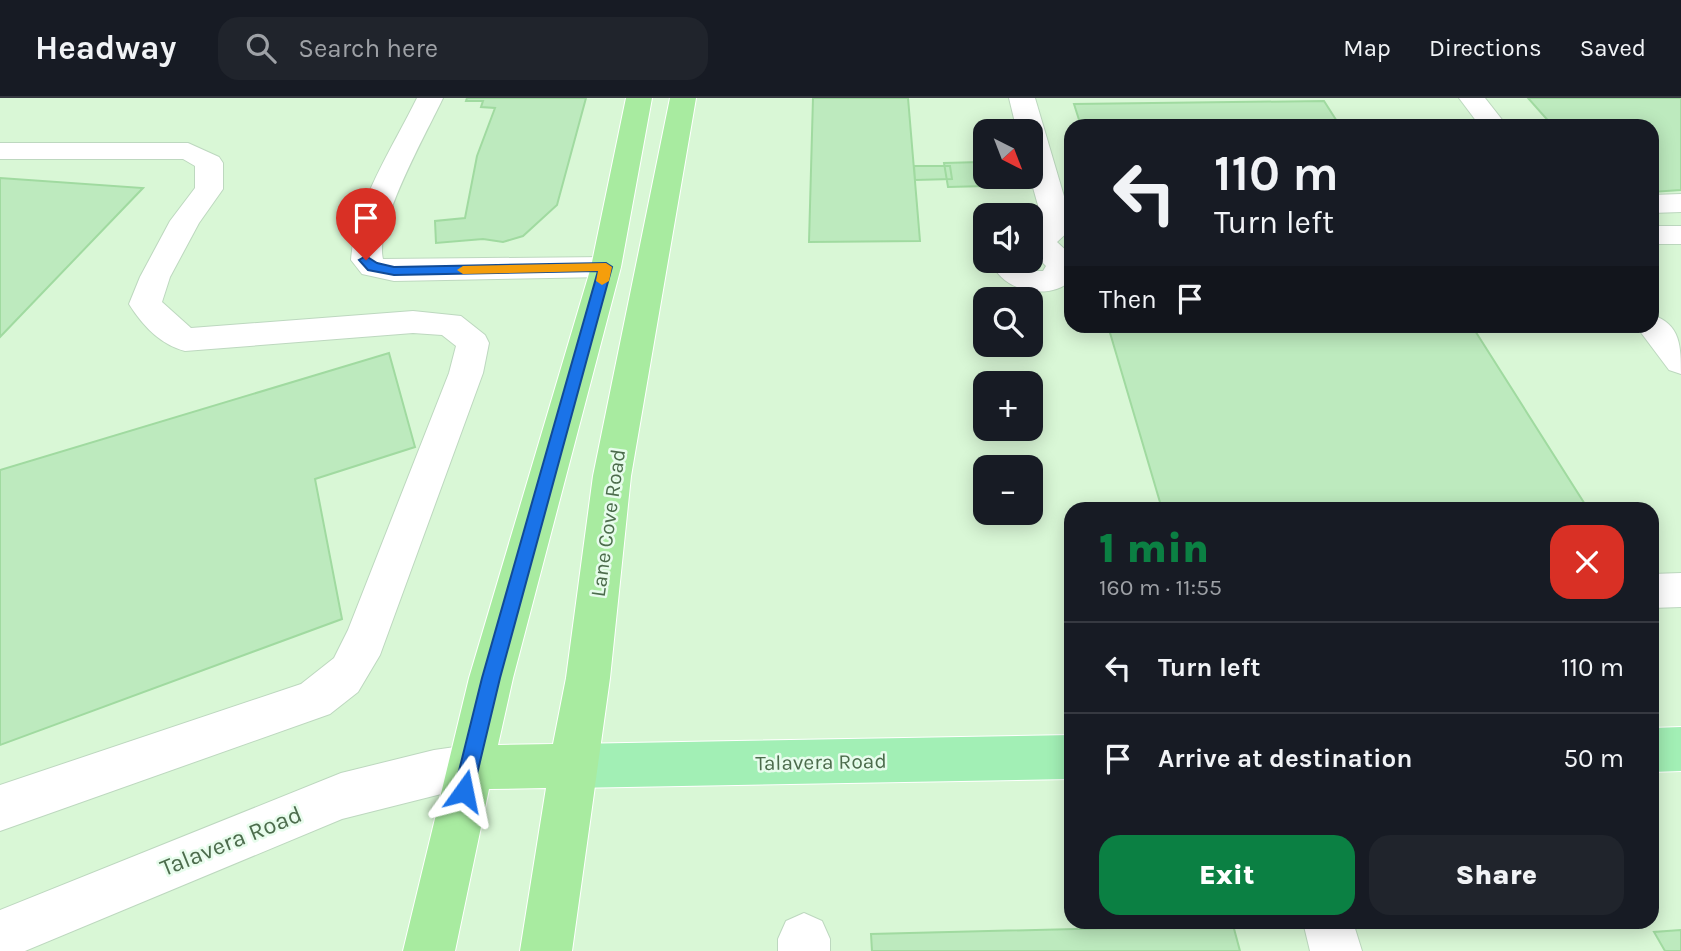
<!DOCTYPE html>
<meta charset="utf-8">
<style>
:root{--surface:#171b24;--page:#20242c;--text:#f1f3f6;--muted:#9ea1a6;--line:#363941;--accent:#0b8043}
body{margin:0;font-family:Karla,sans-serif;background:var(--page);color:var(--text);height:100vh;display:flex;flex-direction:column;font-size:26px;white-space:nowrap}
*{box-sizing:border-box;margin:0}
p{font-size:23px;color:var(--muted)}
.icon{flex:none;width:38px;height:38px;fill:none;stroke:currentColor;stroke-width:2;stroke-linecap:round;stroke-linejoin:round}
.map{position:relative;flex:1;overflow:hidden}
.panel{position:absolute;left:1064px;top:404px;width:595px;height:427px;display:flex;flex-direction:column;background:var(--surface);border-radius:21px;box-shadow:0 4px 18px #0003}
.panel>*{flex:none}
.banner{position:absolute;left:1064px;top:21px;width:595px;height:214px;border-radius:21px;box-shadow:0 4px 18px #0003;background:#171b24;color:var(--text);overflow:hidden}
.needle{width:46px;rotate:138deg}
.tools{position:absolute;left:973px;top:21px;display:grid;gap:14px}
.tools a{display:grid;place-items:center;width:70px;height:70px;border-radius:14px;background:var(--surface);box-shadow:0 4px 18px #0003;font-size:35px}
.pin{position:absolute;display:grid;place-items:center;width:60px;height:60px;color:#fff;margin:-72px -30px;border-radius:50% 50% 50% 0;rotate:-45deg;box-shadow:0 0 7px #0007}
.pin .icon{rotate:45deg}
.me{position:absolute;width:77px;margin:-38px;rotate:12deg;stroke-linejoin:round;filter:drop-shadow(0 0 5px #0008)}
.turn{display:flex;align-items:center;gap:24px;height:147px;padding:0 35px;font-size:32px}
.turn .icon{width:91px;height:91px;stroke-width:2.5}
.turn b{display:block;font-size:49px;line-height:60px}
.then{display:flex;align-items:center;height:66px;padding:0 35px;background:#0003;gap:14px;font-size:26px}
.round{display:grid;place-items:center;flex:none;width:74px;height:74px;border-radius:21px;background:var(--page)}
.summary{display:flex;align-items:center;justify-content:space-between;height:119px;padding:0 35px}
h1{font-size:42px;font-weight:800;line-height:52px;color:var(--accent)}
.action{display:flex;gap:14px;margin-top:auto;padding:14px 35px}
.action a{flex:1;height:80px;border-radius:21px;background:var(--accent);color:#fff;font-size:28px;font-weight:800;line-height:80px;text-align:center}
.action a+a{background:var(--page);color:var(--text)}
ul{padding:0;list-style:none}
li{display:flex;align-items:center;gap:21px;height:91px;padding:0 35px;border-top:2px solid var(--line)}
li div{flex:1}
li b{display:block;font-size:26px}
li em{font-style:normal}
header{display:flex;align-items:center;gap:42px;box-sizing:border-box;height:98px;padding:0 35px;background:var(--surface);border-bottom:2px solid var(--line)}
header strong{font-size:33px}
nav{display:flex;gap:38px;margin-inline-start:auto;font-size:24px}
.search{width:490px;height:63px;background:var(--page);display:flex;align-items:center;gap:18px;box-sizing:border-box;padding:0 24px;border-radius:21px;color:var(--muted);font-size:26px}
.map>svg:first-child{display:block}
</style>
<header>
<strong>Headway</strong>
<div class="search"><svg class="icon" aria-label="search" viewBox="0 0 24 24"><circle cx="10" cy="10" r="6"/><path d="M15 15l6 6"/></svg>Search here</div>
<nav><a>Map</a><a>Directions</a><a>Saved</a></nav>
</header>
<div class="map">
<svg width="1681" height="853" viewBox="0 0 1681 853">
<rect width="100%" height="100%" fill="#e2f8e7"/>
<!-- commercial -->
<path fill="#d9f7d6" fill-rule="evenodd" d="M0 0H1681V853H0ZM1071 28H1652V228H1071ZM985 33H1031V79H985ZM985 117H1031V163H985ZM985 201H1031V247H985ZM985 285H1031V331H985ZM985 369H1031V415H985ZM1071 411H1652V824H1071Z"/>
<!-- building -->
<path fill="#bdeabe" stroke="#a0daa0" stroke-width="2" d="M467 0H586L557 107 523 138 503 144 483 141 436 145 435 123 465 120 477 58 495 10 481 9 483 3H466Z
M813 0H908L920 143 809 144Z
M1528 0H1681V92L1652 94V28H1541L1552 27Z
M1324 3 1340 28H1081L1074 6Z
M981 64 986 88 948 89 944 65Z
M914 68H950L952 81 915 82Z
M0 80 143 90 0 239Z
M1108 228H1472L1588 411H1162Z
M389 255 415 349 315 381 342 521 0 647V372Z
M1233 827 1240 853H872L871 836Z
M1681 832V853H1665L1654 834Z"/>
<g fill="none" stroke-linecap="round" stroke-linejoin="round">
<defs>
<path id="minor" d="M417 0H443C427 34 374 128 383 161L606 159 617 162 621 169 617 176 606 179 394 183 362 176 351 162C355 105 392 51 417 0Z
M1009 0H1035L1071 122V131L1057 144 1071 157V182C1050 204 999 193 992 163H1022L1033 173H1043L1046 168 1037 159 1031 157V135L1043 125 1030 79 1031 33H1017Z
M1459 0H1485L1507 28H1480Z
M0 45H188L219 59 223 65V91L199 125 170 179 162 204 191 230 413 213 461 218 485 237 489 245 483 275 380 557 358 594 330 616 0 733V687L301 586 334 560 348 532 449 275 456 248 442 237 413 235 185 253C161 247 142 227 129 206L140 179 170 123 195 90V68L183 61H0Z
M1681 96V114L1652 115V97Z
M1652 128H1681V146H1652Z
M1652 217C1681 226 1681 249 1681 276L1669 272 1636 228H1652Z
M1681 475V509L1652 510V476Z
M469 647 485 653 492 669 485 685 342 721 25 853H0V812L341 675 434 652Z
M804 815 822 823 830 841V853H778V841L786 823Z
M1303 824H1353L1362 853H1310Z"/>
<path id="major" d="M1681 629V673L1652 674V630Z
M1071 637V681L572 690 556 684 549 668 556 652 572 646Z"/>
<path id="highway" d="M626 0H652L621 169 513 580 498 647 553 646 566 580 593 378 670 0H696L631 378 610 580 572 853H520L546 690 489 691 455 853H403L469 580 591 169Z"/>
</defs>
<!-- minor casing -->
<use href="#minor" stroke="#bdd8bf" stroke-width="2"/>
<!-- major casing -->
<use href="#major" stroke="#fff" stroke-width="2"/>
<!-- highway casing -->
<use href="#highway" stroke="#fff" stroke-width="2"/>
<!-- minor -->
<use href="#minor" fill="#fff" fill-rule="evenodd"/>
<!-- major -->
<use href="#major" fill="#a2efb5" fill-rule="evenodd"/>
<!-- highway -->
<use href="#highway" fill="#a8eba0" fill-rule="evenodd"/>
</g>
<!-- route -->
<path fill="#1a73e8" stroke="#114b97" stroke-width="2" d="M366 158 377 165 394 169 606 165 612 169 500 580 473 693 471 699 464 702 457 699 454 693 482 580 598 173 394 177 368 172 359 162Z"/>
<!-- slow -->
<path fill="#f59e0b" d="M606 165 612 169 609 183 602 187 596 183 598 173 463 176 457 172 463 168Z"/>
<g text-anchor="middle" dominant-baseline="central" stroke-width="5" stroke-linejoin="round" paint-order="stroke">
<!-- street labels -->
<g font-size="21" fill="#4c6c4c" stroke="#e7fcec">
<text transform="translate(608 425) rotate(-82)">Lane Cove Road</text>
<text transform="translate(821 664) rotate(-1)">Talavera Road</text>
</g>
<!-- near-street labels -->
<g font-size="24" fill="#4c6c4c" stroke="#e7fcec">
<text transform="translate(231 743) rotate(-22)">Talavera Road</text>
</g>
</g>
</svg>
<div class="tools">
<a><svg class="needle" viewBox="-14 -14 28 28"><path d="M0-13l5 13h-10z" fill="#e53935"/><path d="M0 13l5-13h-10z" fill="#9ea1a6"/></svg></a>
<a><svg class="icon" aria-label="sound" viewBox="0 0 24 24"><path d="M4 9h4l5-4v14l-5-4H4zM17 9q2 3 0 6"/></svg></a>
<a><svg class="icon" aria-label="search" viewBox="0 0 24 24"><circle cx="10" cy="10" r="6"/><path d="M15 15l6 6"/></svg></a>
<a>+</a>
<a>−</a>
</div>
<div class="pin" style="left:366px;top:162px;background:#d93025"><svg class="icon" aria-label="arrive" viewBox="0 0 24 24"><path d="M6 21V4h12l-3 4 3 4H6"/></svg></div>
<svg class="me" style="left:464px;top:693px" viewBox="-20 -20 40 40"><path d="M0-17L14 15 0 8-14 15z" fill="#1a73e8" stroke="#fff" stroke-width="4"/></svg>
<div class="banner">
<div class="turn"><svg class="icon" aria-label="left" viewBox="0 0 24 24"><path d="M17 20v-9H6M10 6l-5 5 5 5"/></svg><div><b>110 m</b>Turn left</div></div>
<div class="then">Then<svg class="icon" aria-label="arrive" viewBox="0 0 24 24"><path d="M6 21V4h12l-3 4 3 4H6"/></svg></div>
</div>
<section class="panel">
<div class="summary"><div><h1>1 min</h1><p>160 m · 11:55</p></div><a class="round" style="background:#d93025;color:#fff"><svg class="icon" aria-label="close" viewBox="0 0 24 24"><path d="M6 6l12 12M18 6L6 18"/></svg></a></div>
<ul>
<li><svg class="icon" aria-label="left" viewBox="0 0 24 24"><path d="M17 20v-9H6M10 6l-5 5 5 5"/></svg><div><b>Turn left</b></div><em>110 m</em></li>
<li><svg class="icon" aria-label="arrive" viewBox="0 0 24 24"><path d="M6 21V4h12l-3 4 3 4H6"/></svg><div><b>Arrive at destination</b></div><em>50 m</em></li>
</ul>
<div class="action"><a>Exit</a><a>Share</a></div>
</section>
</div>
